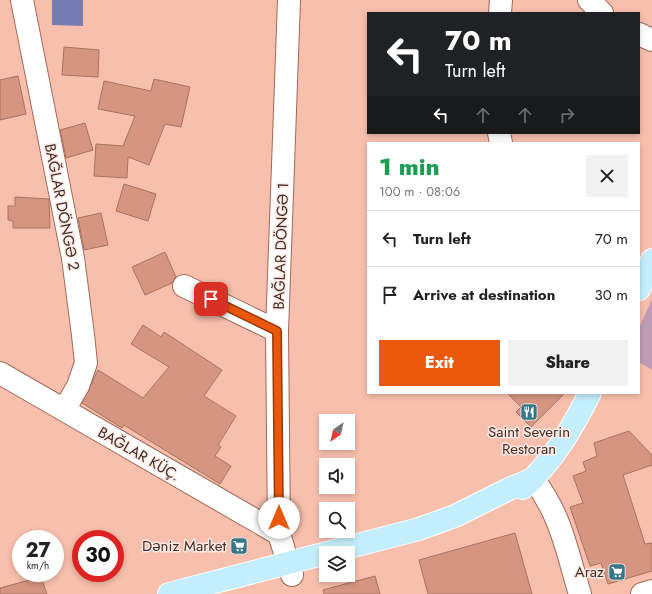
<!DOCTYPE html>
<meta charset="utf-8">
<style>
:root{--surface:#fff;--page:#f2f2f2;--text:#222;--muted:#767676;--line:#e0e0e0;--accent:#ea580c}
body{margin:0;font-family:Jost,sans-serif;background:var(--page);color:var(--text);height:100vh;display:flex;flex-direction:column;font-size:15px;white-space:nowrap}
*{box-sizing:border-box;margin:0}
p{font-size:13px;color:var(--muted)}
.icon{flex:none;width:22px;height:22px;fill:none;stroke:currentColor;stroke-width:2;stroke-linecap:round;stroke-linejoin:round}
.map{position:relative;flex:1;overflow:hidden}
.drawer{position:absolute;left:367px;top:142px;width:273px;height:252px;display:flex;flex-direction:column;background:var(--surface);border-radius:0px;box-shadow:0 2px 6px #0003}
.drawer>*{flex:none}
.hud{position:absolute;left:367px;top:12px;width:273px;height:122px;border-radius:0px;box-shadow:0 2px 6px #0003;background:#202124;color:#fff;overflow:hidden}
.needle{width:26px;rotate:214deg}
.tools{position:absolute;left:319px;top:414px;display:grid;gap:8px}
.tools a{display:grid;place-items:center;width:36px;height:36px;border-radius:0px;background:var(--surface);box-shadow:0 2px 6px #0003;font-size:20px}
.speed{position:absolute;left:12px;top:530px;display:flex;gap:8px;font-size:20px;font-weight:700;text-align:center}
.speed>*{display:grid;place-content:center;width:52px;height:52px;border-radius:50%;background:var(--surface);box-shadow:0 2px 6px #0003;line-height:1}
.speed small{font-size:10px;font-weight:400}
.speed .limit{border:6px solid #d22;background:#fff;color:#111}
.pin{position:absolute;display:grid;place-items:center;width:34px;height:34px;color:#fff;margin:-17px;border-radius:8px;box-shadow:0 2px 6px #0006}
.me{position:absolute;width:44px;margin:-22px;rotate:0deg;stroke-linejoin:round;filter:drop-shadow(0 0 3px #0008)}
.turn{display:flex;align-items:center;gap:14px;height:84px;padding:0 12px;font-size:18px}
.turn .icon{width:52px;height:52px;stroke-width:2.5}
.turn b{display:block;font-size:28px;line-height:34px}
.lanes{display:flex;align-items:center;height:38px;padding:0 12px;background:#0003;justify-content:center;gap:20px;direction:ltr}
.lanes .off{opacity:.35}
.round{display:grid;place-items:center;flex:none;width:42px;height:42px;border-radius:0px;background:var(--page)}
.overview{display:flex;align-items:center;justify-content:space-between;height:68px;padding:0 12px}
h1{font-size:24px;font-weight:800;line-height:30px;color:#1e9e55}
.cta{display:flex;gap:8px;margin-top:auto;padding:8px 12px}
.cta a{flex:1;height:46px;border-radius:0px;background:var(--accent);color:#fff;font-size:16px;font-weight:800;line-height:46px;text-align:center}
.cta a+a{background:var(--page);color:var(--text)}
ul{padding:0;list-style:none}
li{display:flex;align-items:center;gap:12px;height:56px;padding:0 12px;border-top:1px solid var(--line)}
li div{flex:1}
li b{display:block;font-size:15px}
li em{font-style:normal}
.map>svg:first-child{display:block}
</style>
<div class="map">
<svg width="652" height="594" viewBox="0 0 652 594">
<rect width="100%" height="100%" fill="#f8bfac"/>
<!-- green -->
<path fill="#c09db4" d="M652 299V370L639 362V328Z"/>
<!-- water -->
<path fill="#757bb3" d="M52 0H83V26L52 25Z"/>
<!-- building -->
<path fill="#d69580" stroke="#a77361" d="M64 47 99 50 98 77 62 75Z
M18 76 26 114 0 120V80Z
M154 79 190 87 181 127 165 124 149 165 128 157 127 178 94 176 96 144 123 146 135 116 98 109 104 81 151 91Z
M85 123 93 150 66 158 60 130Z
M124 184 156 194 148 221 116 211Z
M15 197 49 199 50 228H13V221L8 220V206H15Z
M101 213 108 245 84 250 78 218Z
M165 252 176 277 172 283 145 295 132 267Z
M143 325 161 337 164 332 222 370 204 396 236 416 218 445 221 447 215 456 231 466 220 484 124 425 122 428 82 403 98 370 143 398 169 367 131 344Z
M507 393H565L531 427 516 412 521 407Z
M629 431 652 455V465L623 475 645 544 652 543V571L608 584 601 563 590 566 570 507 583 503 573 476 586 471 583 462 597 456 594 443Z
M515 533 532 594H428L419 560Z
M375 576 380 594H324L323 590Z
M41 577 47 594H0V588Z"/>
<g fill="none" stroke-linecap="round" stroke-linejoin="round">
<defs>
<path id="minor" d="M22 0 73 258 83 335 86 363 78 386 64 410
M289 0 277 331 279 534 292 575
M589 0 602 13
M500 13 501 0
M639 34 652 40
M499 133 501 143
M184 286 277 331
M0 373 279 534
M533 479C561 514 567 552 580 594
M642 594 652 591"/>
<path id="major" d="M639 289 652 260
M523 488C553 462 572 428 590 393
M169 594 419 529 455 516 509 489 533 479"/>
</defs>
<!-- minor casing -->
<use href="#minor" stroke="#9e6a59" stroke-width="24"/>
<!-- major casing -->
<use href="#major" stroke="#fff" stroke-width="24"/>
<!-- minor -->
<use href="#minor" stroke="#fff" stroke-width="22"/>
<!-- major -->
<use href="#major" stroke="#c4eefb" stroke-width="22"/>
</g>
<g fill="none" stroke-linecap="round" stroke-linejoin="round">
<defs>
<path id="route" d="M211 299 277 331 279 518"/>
</defs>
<!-- route casing -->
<use href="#route" stroke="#983908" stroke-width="10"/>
<!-- route -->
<use href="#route" stroke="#ea580c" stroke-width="7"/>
</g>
<!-- icons -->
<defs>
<symbol id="restaurant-square" viewBox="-11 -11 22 22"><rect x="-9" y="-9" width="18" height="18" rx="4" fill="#357789" stroke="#fdeae5"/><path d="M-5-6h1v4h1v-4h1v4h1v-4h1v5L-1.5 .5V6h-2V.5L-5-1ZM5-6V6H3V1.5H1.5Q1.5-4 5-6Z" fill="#fff"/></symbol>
<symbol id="supermarket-square" viewBox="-11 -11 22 22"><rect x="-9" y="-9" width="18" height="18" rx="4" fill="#357789" stroke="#fdeae5"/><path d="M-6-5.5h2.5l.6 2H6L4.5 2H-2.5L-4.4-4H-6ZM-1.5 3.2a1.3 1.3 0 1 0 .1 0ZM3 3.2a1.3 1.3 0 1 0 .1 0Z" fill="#fff"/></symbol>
</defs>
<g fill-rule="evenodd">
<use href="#restaurant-square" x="519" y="402" width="20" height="20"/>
<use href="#supermarket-square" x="229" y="536" width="20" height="20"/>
<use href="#supermarket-square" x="607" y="562" width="20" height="20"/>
</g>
<g text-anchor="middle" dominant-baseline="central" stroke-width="3" stroke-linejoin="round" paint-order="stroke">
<!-- street labels -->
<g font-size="15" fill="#442d26" stroke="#fdeae5">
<text transform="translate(62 207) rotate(79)">BAĞLAR DÖNGƏ 2</text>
<text transform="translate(281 246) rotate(-88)">BAĞLAR DÖNGƏ 1</text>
<text transform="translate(139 454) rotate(30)">BAĞLAR KÜÇ.</text>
</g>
<!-- poi labels -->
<g font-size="15" fill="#442d26" stroke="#fdeae5" text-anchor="end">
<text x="529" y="432" text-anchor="middle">Saint Severin<tspan x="529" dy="17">Restoran</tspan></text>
<text x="226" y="546">Dəniz Market</text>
<text x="604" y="572">Araz</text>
</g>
</g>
</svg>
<div class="tools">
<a><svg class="needle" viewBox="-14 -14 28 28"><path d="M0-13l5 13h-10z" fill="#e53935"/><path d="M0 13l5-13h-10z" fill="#767676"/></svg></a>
<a><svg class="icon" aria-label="sound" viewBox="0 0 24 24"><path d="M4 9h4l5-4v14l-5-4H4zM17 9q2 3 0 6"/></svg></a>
<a><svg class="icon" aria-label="search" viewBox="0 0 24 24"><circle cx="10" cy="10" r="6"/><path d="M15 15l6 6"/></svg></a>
<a><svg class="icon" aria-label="layers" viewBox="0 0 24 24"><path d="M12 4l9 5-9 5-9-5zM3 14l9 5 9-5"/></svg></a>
</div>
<div class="speed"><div>27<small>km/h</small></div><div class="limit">30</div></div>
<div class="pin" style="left:211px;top:299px;background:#d93025"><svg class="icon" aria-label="arrive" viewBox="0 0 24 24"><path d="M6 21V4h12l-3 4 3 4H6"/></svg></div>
<svg class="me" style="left:279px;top:518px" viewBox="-20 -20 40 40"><circle r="19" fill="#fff"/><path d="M0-13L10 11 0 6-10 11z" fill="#ea580c"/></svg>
<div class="hud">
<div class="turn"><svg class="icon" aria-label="left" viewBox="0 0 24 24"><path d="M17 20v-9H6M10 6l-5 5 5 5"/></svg><div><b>70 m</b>Turn left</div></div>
<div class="lanes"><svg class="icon" aria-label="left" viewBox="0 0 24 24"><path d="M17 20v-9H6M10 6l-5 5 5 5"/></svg><svg class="icon off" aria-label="ahead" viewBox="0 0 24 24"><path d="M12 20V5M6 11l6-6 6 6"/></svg><svg class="icon off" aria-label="ahead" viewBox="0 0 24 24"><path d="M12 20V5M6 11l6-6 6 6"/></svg><svg class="icon off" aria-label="right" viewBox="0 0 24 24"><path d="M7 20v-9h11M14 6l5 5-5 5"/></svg></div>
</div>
<section class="drawer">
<div class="overview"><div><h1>1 min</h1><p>100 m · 08:06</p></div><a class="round"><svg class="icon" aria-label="close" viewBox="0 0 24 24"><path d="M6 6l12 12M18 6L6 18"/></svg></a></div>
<ul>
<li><svg class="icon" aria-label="left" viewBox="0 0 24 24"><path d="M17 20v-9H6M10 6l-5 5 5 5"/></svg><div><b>Turn left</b></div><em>70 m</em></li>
<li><svg class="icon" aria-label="arrive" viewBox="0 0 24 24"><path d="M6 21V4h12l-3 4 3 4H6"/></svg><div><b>Arrive at destination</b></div><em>30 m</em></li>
</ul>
<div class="cta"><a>Exit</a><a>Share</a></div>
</section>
</div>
